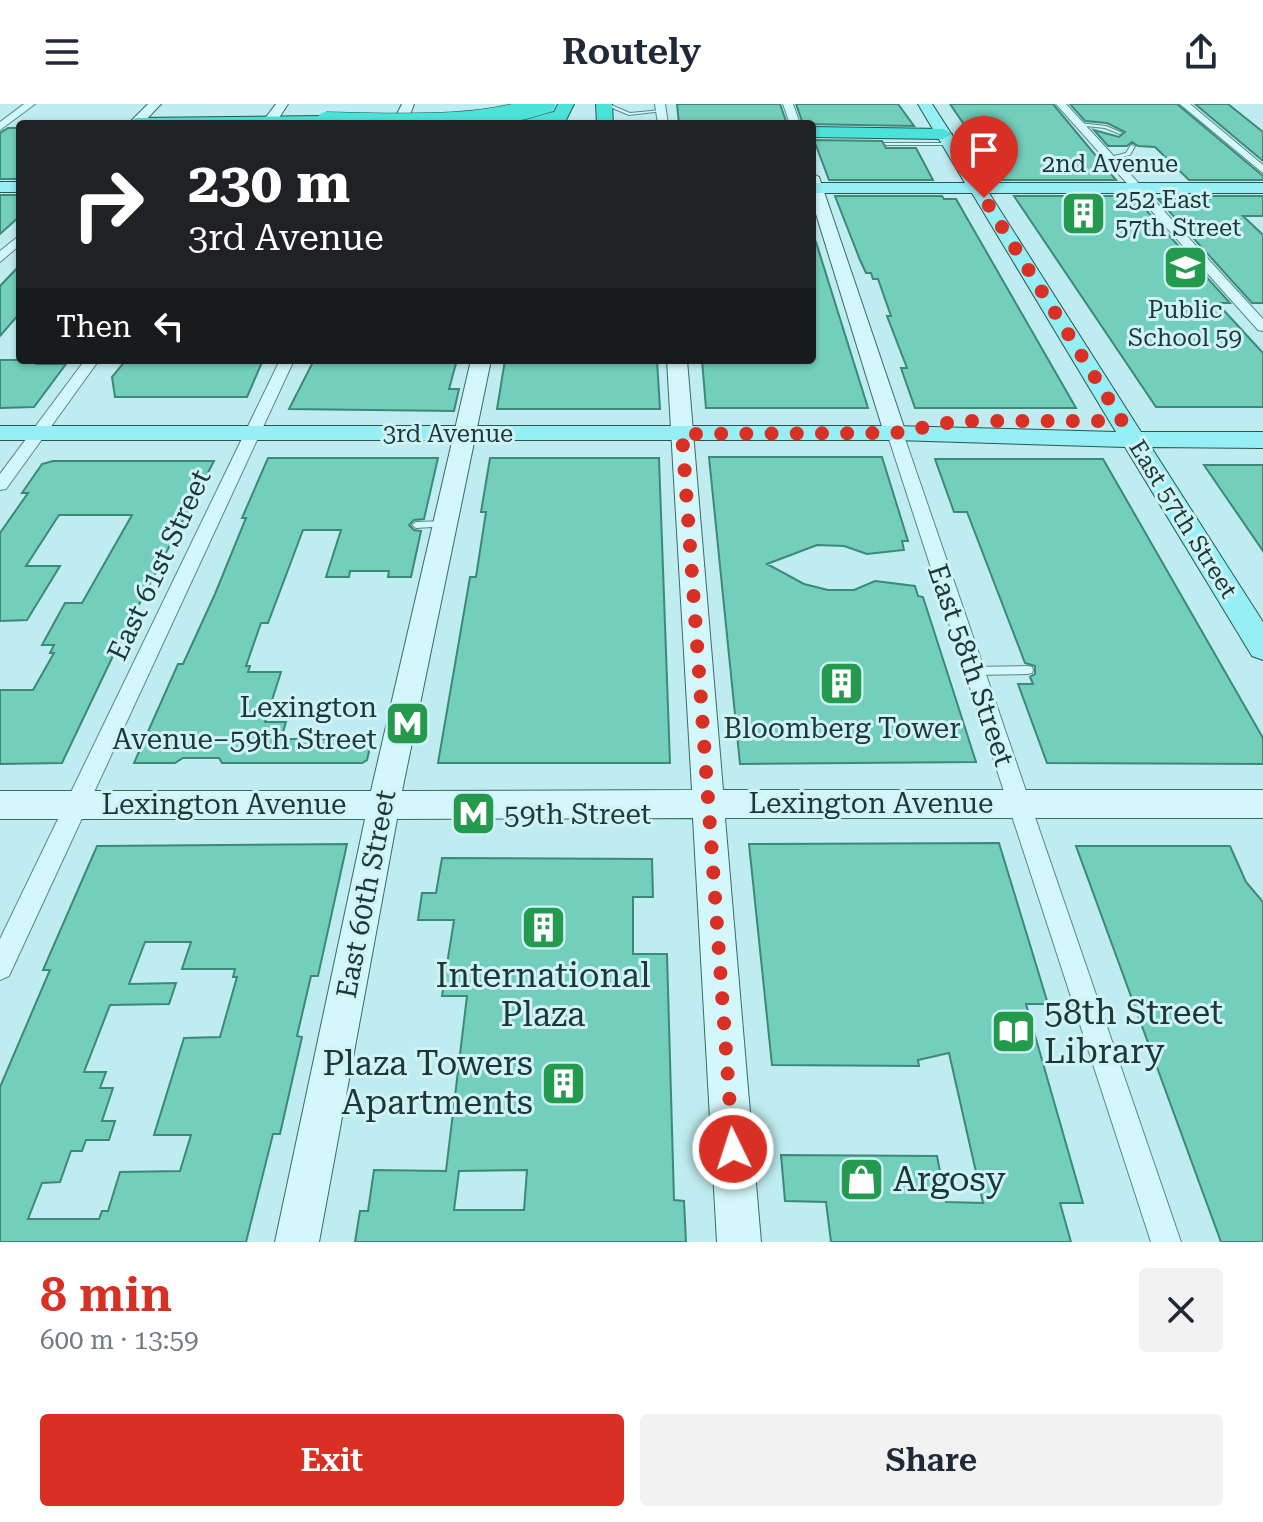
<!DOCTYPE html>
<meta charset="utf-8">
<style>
:root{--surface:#fff;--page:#f2f2f3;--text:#1f2937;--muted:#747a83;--accent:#d93025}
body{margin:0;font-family:"Roboto Serif",serif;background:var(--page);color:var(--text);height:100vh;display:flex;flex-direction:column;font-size:30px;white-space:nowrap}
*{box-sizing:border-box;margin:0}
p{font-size:26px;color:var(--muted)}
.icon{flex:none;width:44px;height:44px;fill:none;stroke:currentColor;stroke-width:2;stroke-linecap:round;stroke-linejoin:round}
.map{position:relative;height:1138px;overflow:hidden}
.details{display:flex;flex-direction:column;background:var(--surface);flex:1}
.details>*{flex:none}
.hud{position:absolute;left:16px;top:16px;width:800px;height:244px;border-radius:8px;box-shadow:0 2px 6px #0004;background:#202124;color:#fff;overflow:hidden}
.pin{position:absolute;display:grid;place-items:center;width:68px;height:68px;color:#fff;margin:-82px -34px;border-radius:50% 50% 50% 0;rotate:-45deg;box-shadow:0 0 8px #0007}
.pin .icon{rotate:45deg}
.me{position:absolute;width:88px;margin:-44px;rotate:356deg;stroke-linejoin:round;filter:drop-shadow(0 0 6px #0008)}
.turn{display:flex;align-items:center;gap:28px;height:168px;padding:0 40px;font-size:36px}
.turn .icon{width:104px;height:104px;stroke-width:2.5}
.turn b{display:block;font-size:56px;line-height:68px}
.then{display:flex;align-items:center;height:76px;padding:0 40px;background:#0003;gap:16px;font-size:30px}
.round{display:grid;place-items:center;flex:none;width:84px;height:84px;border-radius:8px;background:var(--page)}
.headline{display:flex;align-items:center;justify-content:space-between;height:136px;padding:0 40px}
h1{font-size:48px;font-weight:600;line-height:60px;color:var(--accent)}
.action{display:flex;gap:16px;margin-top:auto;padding:16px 40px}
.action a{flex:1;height:92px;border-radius:8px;background:var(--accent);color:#fff;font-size:32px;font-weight:600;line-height:92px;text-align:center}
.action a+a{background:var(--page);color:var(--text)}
header{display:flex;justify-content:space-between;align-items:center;height:104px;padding:0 40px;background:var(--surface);font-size:36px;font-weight:600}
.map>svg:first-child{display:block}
</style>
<header><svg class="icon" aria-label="menu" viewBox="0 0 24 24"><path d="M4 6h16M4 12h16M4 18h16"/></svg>Routely<svg class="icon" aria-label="share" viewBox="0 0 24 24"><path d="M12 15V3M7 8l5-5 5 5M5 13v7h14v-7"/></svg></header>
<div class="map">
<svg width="1263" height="1138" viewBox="0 0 1263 1138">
<rect width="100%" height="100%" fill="#bfecf0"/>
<!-- building -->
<path fill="#73cfbc" stroke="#3c8977" stroke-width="2" fill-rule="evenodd" d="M677 0H780L787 20H679Z
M796 0H898L914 22 803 20Z
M950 0H1053L1116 76H1002Z
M1070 0H1177L1263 72V76H1189L1155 43 1138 42 1132 38 1127 42H1108L1094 26 1119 33 1125 28 1107 19 1085 17Z
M1195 0H1228L1263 28V57Z
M8 24H20V75H0V29Z
M814 36 882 37 886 44H916L933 76H829Z
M0 91H20V112L0 130Z
M835 92H942L944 95H956L1076 304H915L901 264H907L887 212H891L878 175H873L871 169H866L860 156Z
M1014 92H1130L1137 96 1230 199H1217L1263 249V303H1156Z
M1206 92H1263V112H1243L1263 131V199H1252L1158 95H1209Z
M816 138 868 304H706L702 256H812V139Z
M20 161V209L0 232V182Z
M0 256H40L37 260H66L34 303 0 304Z
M126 256H263L247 293H115L112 273Z
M314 256 419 259 420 256H457L449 285H459L454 307 289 305Z
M505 256H657L660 305H497Z
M709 353H882L908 437H902L904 446 867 450 844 442 817 441 767 460 804 480 828 486H854L875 477 915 482 918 492 923 493 976 658 740 660Z
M268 354H438L424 415 414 416 409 421 414 426 421 427 411 473H388L389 467H350L349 473H326L341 426H303L268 519H261L246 562H250L248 568H281L265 618H286L281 635H372L367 656 362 659H222L219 654H183L175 659H134L178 560H183L215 490 246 414H242Z
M490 354H659L670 659H438L470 473H476L486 408H481Z
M935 355H1103L1263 634V660L1047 659 1018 580H1033L1030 573 1035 570V562L1025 559 967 408H954Z
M214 357 122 533 62 659 0 660V586H33L54 549H50L54 541H42L65 499H82L132 411H59L26 462H60L27 516 0 517V429L28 389H22L42 360 53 357Z
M1204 361H1263V447Z
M999 739 1048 900H1026L1083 1099H1060L1071 1138H831L826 1098 785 1097 781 1051 937 1052 946 1098 983 1099 949 949 918 956 919 962 772 961 749 740Z
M347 740 318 872H311L297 932 302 933 280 1030H273L246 1138H0V983L50 866H43L97 742ZM145 838H191L182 865H235L233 873H237L220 933 184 934 154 1031H191L180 1067 120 1068 108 1107H102L99 1115H28L42 1079 60 1078 71 1047H82L86 1036H109L115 1017H102L113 984H100L106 968H84L110 901 169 900 176 879 129 880Z
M1076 742H1230L1246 778 1263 798V1138H1221Z
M442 754 652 755 653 793H633V850H667L674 1096 684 1097 686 1138H355L360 1107H368L374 1066 446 1067 467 892H442L454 816H418L422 789H436ZM527 1066 524 1106H454L459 1067Z"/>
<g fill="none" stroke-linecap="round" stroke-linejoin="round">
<defs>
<path id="lane" d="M603 0H609L630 9 661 6 663 7 629 11Z
M1079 19 1106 22 1122 29 1120 30 1105 24 1077 21Z
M884 39H950L952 40 950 41H886Z
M1131 41 1135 42 1130 51 1109 56 1106 54 1126 49Z
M445 417 448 418 449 420 448 422 416 424 412 421 416 418Z
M1028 562 1032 563 1033 566 1032 569 1028 570 973 571 969 570 968 567 969 564 973 563Z"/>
<path id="street" d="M24 0H35L0 26V18Z
M655 0H665L668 20H658Z
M783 0H793L800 20H790Z
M1056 0H1066L1263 215V227L1258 226Z
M1180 0H1190L1263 61V69Z
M20 131V141L0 158V147Z
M85 256H99L6 385 0 386V370Z
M280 256H294L9 872 0 876V835Z
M895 324 903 329 1181 1138H1151L887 329Z"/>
<path id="secondary" d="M148 0H161L142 20H128Z
M276 0H288L275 20H265L263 17Z
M402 0H414L409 14 402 18 395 14Z
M812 69 819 73 906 329 903 334H887L884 329 812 97Z
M471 256H491L402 687 692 686 667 256H687L723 686H1263V714H725L761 1138H717L693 714 397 715 319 1138H275L365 715H0V687H371Z"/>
<path id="primary" d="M918 0H932L983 79H1263V89H989L1141 328H1263V344L1151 343 1263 518V556L1252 552 1125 343 895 336H0V322H895L1116 328 972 89H812V79H965Z
M0 78H20V88H0Z"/>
<path id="highway" d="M558 0H574L566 16 525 20 523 17 525 13 554 8Z
M596 0H612L613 20H597Z
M326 12 332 13V20L128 19 136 14Z
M812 23 943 25 952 30 943 35 812 33Z"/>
</defs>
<!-- lane casing -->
<use href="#lane" stroke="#578984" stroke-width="2"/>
<!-- street casing -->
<use href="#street" stroke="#578984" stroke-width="2"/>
<!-- secondary casing -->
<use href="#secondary" stroke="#3a6b64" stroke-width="2"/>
<!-- primary casing -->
<use href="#primary" stroke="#2b564f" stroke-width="2"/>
<!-- highway casing -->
<use href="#highway" stroke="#2b564f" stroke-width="2"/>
<!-- lane -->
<use href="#lane" fill="#d3f7fa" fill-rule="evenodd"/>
<!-- street -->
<use href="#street" fill="#d3f7fa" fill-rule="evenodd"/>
<!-- secondary -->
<use href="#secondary" fill="#d3f7fa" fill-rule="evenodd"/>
<!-- primary -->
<use href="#primary" fill="#95eff5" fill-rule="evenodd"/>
<!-- highway -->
<use href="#highway" fill="#4be3d9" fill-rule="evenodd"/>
<defs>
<path id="highway-bridge" d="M326 17C401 18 474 24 546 0"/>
</defs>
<!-- highway-bridge casing -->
<use href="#highway-bridge" stroke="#2b564f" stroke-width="19" stroke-linecap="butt"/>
<!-- highway-bridge -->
<use href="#highway-bridge" stroke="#4be3d9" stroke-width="18"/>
</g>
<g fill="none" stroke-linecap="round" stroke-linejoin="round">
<!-- route -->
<path stroke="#d93025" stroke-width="14" stroke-dasharray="0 25.2" d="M733 1045 682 330 895 329 957 317H1122L984 94"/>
</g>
<!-- icons -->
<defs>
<symbol id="building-square" viewBox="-11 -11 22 22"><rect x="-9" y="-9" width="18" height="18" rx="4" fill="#249a4f" stroke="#cff3f7"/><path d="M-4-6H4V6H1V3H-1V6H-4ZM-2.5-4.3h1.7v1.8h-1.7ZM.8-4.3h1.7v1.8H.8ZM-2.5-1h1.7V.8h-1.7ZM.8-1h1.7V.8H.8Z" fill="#fff"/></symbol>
<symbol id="school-square" viewBox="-11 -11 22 22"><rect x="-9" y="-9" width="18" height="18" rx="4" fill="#249a4f" stroke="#cff3f7"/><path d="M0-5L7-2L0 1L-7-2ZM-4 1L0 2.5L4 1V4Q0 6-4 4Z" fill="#fff"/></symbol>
<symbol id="metro-square" viewBox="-11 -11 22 22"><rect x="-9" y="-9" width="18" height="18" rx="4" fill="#249a4f" stroke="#cff3f7"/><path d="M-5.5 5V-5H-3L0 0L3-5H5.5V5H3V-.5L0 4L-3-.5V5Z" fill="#fff"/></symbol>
<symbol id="library-square" viewBox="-11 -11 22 22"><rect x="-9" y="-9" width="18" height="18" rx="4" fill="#249a4f" stroke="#cff3f7"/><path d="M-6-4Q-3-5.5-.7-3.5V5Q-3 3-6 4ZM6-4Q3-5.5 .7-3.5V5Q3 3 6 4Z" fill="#fff"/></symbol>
<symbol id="shop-square" viewBox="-11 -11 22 22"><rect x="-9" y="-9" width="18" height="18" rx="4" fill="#249a4f" stroke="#cff3f7"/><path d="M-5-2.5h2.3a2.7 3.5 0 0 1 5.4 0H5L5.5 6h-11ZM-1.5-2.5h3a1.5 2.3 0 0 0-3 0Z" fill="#fff"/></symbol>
</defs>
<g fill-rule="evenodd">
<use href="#building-square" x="1058" y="84" width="51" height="51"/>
<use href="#school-square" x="1160" y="138" width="51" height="51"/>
<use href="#building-square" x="816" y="554" width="51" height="51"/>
<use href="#metro-square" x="382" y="594" width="51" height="51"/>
<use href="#metro-square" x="448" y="684" width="51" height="51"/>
<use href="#building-square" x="518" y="798" width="51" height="51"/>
<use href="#library-square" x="988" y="902" width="51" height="51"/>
<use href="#building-square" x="538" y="954" width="51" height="51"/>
<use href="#shop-square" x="836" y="1050" width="51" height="51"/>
</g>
<g text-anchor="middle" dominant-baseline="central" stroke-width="6" stroke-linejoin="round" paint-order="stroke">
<!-- far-street labels -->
<g font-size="24" fill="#1c3834" stroke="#cff3f7">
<text x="1110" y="60">2nd Avenue</text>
<text x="448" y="330">3rd Avenue</text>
<text transform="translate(1183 415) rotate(58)">East 57th Street</text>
</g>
<!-- far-poi labels -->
<g font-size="24" fill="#1c3834" stroke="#cff3f7" text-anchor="start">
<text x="1115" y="96">252 East<tspan x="1115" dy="28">57th Street</tspan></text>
<text x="1185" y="206" text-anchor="middle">Public<tspan x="1185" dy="28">School 59</tspan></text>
</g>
<!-- street labels -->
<g font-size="28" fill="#1c3834" stroke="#cff3f7">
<text transform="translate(159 461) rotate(-65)">East 61st Street</text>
<text transform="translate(971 561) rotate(71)">East 58th Street</text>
<text x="871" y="699">Lexington Avenue</text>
<text x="224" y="700">Lexington Avenue</text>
<text transform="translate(366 790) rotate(-79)">East 60th Street</text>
</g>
<!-- poi labels -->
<g font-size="28" fill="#1c3834" stroke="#cff3f7" text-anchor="end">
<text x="377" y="603">Lexington<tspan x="377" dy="32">Avenue–59th Street</tspan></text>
<text x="842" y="624" text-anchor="middle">Bloomberg Tower</text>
<text x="504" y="710" text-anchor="start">59th Street</text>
</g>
<!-- near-poi labels -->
<g font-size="34" fill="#1c3834" stroke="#cff3f7" text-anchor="start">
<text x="543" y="871" text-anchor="middle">International<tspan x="543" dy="39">Plaza</tspan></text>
<text x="1044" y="908">58th Street<tspan x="1044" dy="39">Library</tspan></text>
<text x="533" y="959" text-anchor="end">Plaza Towers<tspan x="533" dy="39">Apartments</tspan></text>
<text x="893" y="1075">Argosy</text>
</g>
</g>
</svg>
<div class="pin" style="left:984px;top:94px;background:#d93025"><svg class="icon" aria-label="arrive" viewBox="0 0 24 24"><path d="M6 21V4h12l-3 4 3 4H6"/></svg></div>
<svg class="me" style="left:733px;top:1045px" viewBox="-20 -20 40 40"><circle r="17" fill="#d93025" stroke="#fff" stroke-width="3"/><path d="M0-11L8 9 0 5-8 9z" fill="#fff"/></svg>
<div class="hud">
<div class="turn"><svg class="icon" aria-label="right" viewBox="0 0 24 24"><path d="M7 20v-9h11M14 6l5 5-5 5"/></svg><div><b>230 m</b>3rd Avenue</div></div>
<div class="then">Then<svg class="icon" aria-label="left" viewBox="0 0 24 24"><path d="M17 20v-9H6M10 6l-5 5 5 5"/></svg></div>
</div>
</div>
<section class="details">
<div class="headline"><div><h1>8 min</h1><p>600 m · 13:59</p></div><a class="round"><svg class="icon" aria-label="close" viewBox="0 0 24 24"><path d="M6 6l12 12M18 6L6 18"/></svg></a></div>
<div class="action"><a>Exit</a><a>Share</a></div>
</section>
